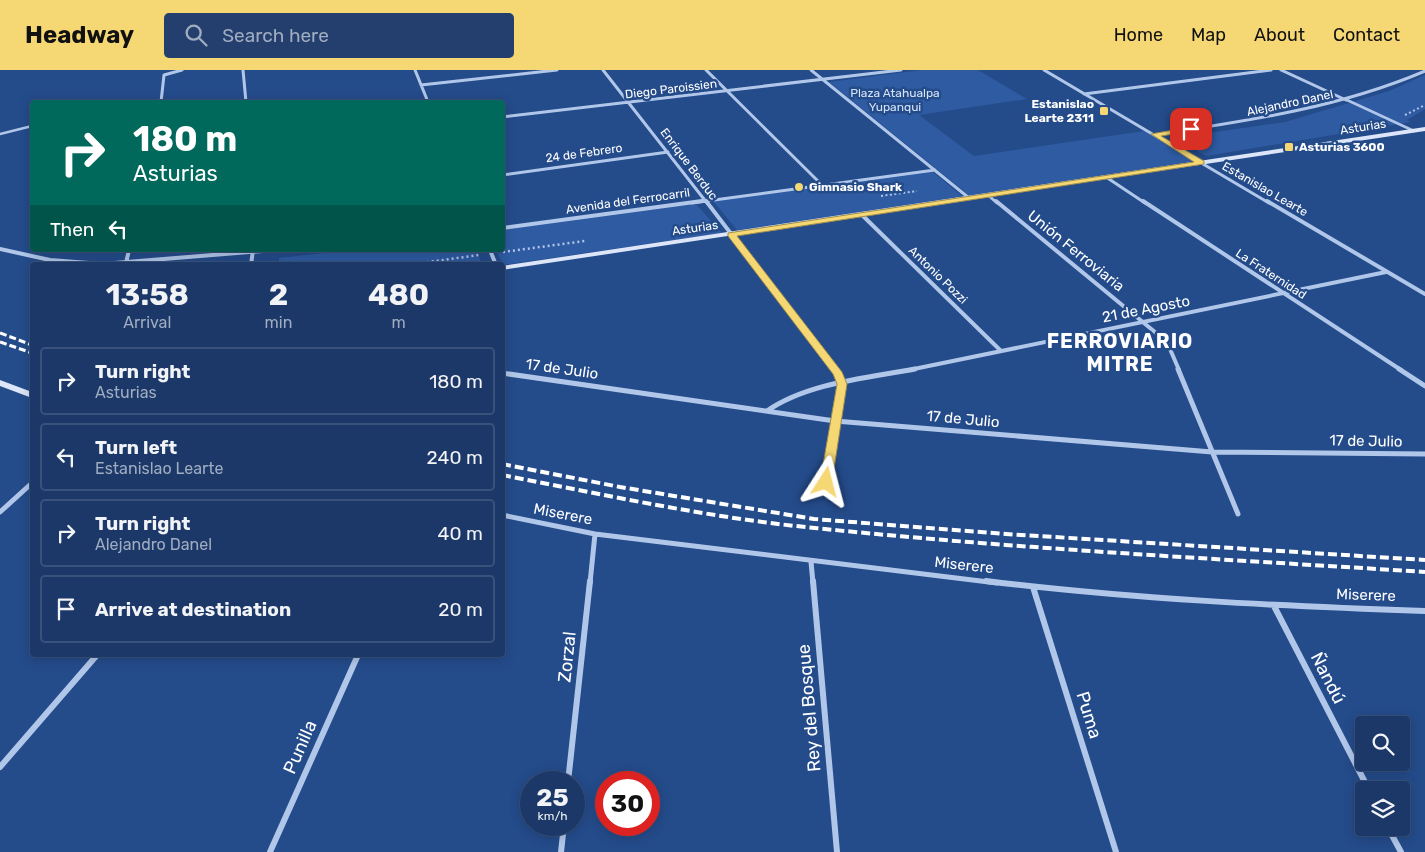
<!DOCTYPE html>
<meta charset="utf-8">
<style>
:root{--surface:#1b3868;--page:#243f6e;--text:#f1f3f6;--muted:#a0acc0;--line:#39527c;--accent:#f5d774}
body{margin:0;font-family:Rubik,sans-serif;background:var(--page);color:var(--text);height:100vh;display:flex;flex-direction:column;font-size:19px;white-space:nowrap}
*{box-sizing:border-box;margin:0}
p{font-size:16px;color:var(--muted)}
.icon{flex:none;width:28px;height:28px;fill:none;stroke:currentColor;stroke-width:2;stroke-linecap:round;stroke-linejoin:round}
.map{position:relative;flex:1;overflow:hidden}
.side{position:absolute;left:30px;top:192px;width:475px;height:395px;display:flex;flex-direction:column;background:var(--surface);border-radius:5px;box-shadow:0 2px 12px #0003,0 0 0 1px var(--line)}
.side>*{flex:none}
.guide{position:absolute;left:30px;top:30px;width:475px;height:152px;border-radius:5px;box-shadow:0 2px 12px #0003,0 0 0 1px var(--line);background:#00695c;color:#fff;overflow:hidden}
.controls{position:absolute;left:1355px;top:646px;display:grid;gap:10px}
.controls a{display:grid;place-items:center;width:55px;height:55px;border-radius:5px;background:var(--surface);box-shadow:0 2px 12px #0003,0 0 0 1px var(--line);font-size:25px}
.speed{position:absolute;left:520px;top:701px;display:flex;gap:10px;font-size:25px;font-weight:700;text-align:center}
.speed>*{display:grid;place-content:center;width:65px;height:65px;border-radius:50%;background:var(--surface);box-shadow:0 2px 12px #0003,0 0 0 1px var(--line);line-height:1}
.speed small{font-size:12px;font-weight:400}
.speed .limit{border:8px solid #d22;background:#fff;color:#111}
.pin{position:absolute;display:grid;place-items:center;width:42px;height:42px;color:#fff;margin:-21px;border-radius:10px;box-shadow:0 2px 8px #0006}
.me{position:absolute;width:55px;margin:-28px;rotate:9deg;stroke-linejoin:round;filter:drop-shadow(0 0 4px #0008)}
.turn{display:flex;align-items:center;gap:18px;height:105px;padding:0 20px;font-size:22px}
.turn .icon{width:65px;height:65px;stroke-width:2.5}
.turn b{display:block;font-size:35px;line-height:42px}
.then{display:flex;align-items:center;height:48px;padding:0 20px;background:#0003;gap:10px;font-size:19px}
.eta{display:flex;justify-content:space-evenly;align-items:center;height:85px;text-align:center}
.eta b{font-size:30px;font-weight:700;line-height:35px}
ul{padding:0;list-style:none}
li{display:flex;align-items:center;gap:15px;height:68px;margin:0 10px 8px;padding:0 10px;border:2px solid var(--line);border-radius:5px}
li div{flex:1}
li b{display:block;font-size:19px}
li em{font-style:normal}
header{display:flex;align-items:center;gap:30px;box-sizing:border-box;height:70px;padding:0 25px;background:var(--accent);color:#111}
header strong{font-size:24px}
nav{display:flex;gap:28px;margin-inline-start:auto;font-size:18px}
.search{width:350px;height:45px;background:var(--page);display:flex;align-items:center;gap:12px;box-sizing:border-box;padding:0 18px;border-radius:5px;color:var(--muted);font-size:19px}
.map>svg:first-child{display:block}
</style>
<header>
<strong>Headway</strong>
<div class="search"><svg class="icon" aria-label="search" viewBox="0 0 24 24"><circle cx="10" cy="10" r="6"/><path d="M15 15l6 6"/></svg>Search here</div>
<nav><a>Home</a><a>Map</a><a>About</a><a>Contact</a></nav>
</header>
<div class="map">
<svg width="1425" height="782" viewBox="0 0 1425 782">
<rect width="100%" height="100%" fill="#244b8a"/>
<!-- green -->
<path fill="#2e5ba2" d="M921 0H978L1027 29 919 45 974 86 1144 61 1197 92 970 126 829 12Z
M1425 5V39L1407 50 1411 52 1206 86 1174 68 1285 52 1389 21Z
M933 102 963 127 737 160 713 131Z
M696 134 722 163 503 195 496 180H502L503 160Z
M351 180H477L481 193 470 195H279V188Z"/>
<g fill="none" stroke-linecap="round" stroke-linejoin="round">
<!-- path-far1 -->
<path stroke="#b1c7ea" stroke-width="2" stroke-dasharray="2 2.5" stroke-linecap="butt" d="M1405 45 1425 35
M881 126 917 121"/>
<!-- path -->
<path stroke="#b1c7ea" stroke-width="2.5" stroke-dasharray="2 3" stroke-linecap="butt" d="M503 182 585 171
M407 195 479 185"/>
<!-- lane -->
<path stroke="#b1c7ea" stroke-width="2.5" d="M1347 30 1414 61
M0 64 32 56"/>
<!-- street-far3 -->
<path stroke="#b1c7ea" stroke-width="3" d="M243 0 246 32
M415 0 428 32
M603 0 707 133
M706 0 822 115
M811 0 969 128
M1044 0 1269 133
M1281 0 1346 30
M421 15 557 0
M1084 24 1271 0
M161 32 164 5 182 0
M502 47 901 0
M1154 65C1247 51 1338 38 1425 1
M502 105 668 82
M1106 107 1145 133
M988 125 997 133
M692 133 935 100"/>
<!-- street-far2 -->
<path stroke="#b1c7ea" stroke-width="4" d="M706 131 835 300
M996 131 1167 272 1179 300
M1143 131 1401 300
M1267 131 1425 224
M861 144 1000 280
M502 158 702 131
M0 179 50 190 102 194 274 180
M490 180 496 195
M126 193 129 180
M251 195 253 180
M909 300 1386 202"/>
<!-- street-far1 -->
<path stroke="#b1c7ea" stroke-width="5" d="M1178 299 1238 444
M1399 299 1425 316
M502 303 835 351 1212 382 1425 384
M767 341C807 313 867 308 915 299
M826 412 842 314 834 299
M0 442 32 413
M502 445 595 464 997 513
M811 492 813 513
M590 513 595 464"/>
<!-- street -->
<path stroke="#b1c7ea" stroke-width="6" d="M813 511 837 782
M986 511C1132 529 1279 536 1425 541
M1033 517 1116 782
M1274 536 1369 720
M0 697 97 585
M568 712 590 511
M1388 758 1401 782
M270 782 358 585
M561 782 564 755"/>
<!-- secondary -->
<path fill="#dce6f8" fill-rule="evenodd" d="M1425 57V61L502 200V196Z
M0 310 32 322V328L0 316Z"/>
<!-- rail-far1 -->
<path stroke="#fff" stroke-width="3" stroke-dasharray="7 3" stroke-linecap="butt" d="M0 263 32 275
M0 272 32 283"/>
<!-- rail -->
<path stroke="#fff" stroke-width="4" stroke-dasharray="9 4" stroke-linecap="butt" d="M502 394 620 417 814 449 1006 464 1425 490
M502 405C606 425 710 448 815 458 1018 479 1222 489 1425 502"/>
</g>
<!-- route -->
<path fill="#f5d774" stroke="#9f8c4b" d="M1191 57H1194V61L1161 66 1204 91V94L737 166 842 302 847 314 832 412 826 415 822 414 820 412 837 314 833 304 728 166V163L1194 92 1151 64Z"/>
<!-- markers -->
<g fill="#f5d774" stroke="#244b8a" stroke-width="2">
<rect x="1099" y="36" width="10" height="10" rx="2.5"/>
<rect x="1284" y="72" width="10" height="10" rx="2.5"/>
<circle cx="799" cy="117" r="5"/>
</g>
<g text-anchor="middle" dominant-baseline="central" stroke-width="5" stroke-linejoin="round" paint-order="stroke">
<!-- far-street labels -->
<g font-size="12" fill="#fff" stroke="#244b8a">
<text transform="translate(671 19) rotate(-7)">Diego Paroissien</text>
<text transform="translate(1290 33) rotate(-12)">Alejandro Danel</text>
<text transform="translate(1363 57) rotate(-9)">Asturias</text>
<text transform="translate(584 83) rotate(-8)">24 de Febrero</text>
<text transform="translate(689 94) rotate(53)">Enrique Berduc</text>
<text transform="translate(1265 119) rotate(30)">Estanislao Learte</text>
<text transform="translate(628 131) rotate(-8)">Avenida del Ferrocarril</text>
<text transform="translate(695 158) rotate(-8)">Asturias</text>
<text transform="translate(1271 204) rotate(33)">La Fraternidad</text>
<text transform="translate(938 205) rotate(44)">Antonio Pozzi</text>
</g>
<!-- far-park labels -->
<g font-size="12" fill="#d5e3f8" stroke="#244b8a">
<text x="895" y="23">Plaza Atahualpa<tspan x="895" dy="14">Yupanqui</tspan></text>
</g>
<!-- far-poi labels -->
<g font-size="12" font-weight="bold" fill="#fff" stroke="#244b8a" text-anchor="start">
<text x="1094" y="34" text-anchor="end">Estanislao<tspan x="1094" dy="14">Learte 2311</tspan></text>
<text x="1299" y="77">Asturias 3600</text>
<text x="809" y="117">Gimnasio Shark</text>
</g>
<!-- street labels -->
<g font-size="15" fill="#fff" stroke="#244b8a">
<text transform="translate(1076 181) rotate(39)">Unión Ferroviaria</text>
<text transform="translate(1146 239) rotate(-11)">21 de Agosto</text>
<text transform="translate(562 299) rotate(8)">17 de Julio</text>
<text transform="translate(963 349) rotate(5)">17 de Julio</text>
<text transform="translate(1366 371) rotate(1)">17 de Julio</text>
<text transform="translate(563 444) rotate(11)">Miserere</text>
<text transform="translate(964 495) rotate(6)">Miserere</text>
<text transform="translate(1366 525) rotate(2)">Miserere</text>
</g>
<!-- near-street labels -->
<g font-size="18" fill="#fff" stroke="#244b8a">
<text transform="translate(567 587) rotate(-84)">Zorzal</text>
<text transform="translate(1328 608) rotate(63)">Ñandú</text>
<text transform="translate(809 638) rotate(-95)">Rey del Bosque</text>
<text transform="translate(1089 645) rotate(73)">Puma</text>
<text transform="translate(300 677) rotate(-66)">Punilla</text>
</g>
<!-- district labels -->
<g font-size="20" font-weight="bold" letter-spacing="1" fill="#fff" stroke="#244b8a">
<text x="1120" y="271">FERROVIARIO<tspan x="1120" dy="23">MITRE</tspan></text>
</g>
</g>
</svg>
<div class="controls">
<a><svg class="icon" aria-label="search" viewBox="0 0 24 24"><circle cx="10" cy="10" r="6"/><path d="M15 15l6 6"/></svg></a>
<a><svg class="icon" aria-label="layers" viewBox="0 0 24 24"><path d="M12 4l9 5-9 5-9-5zM3 14l9 5 9-5"/></svg></a>
</div>
<div class="speed"><div>25<small>km/h</small></div><div class="limit">30</div></div>
<div class="pin" style="left:1191px;top:59px;background:#d93025"><svg class="icon" aria-label="arrive" viewBox="0 0 24 24"><path d="M6 21V4h12l-3 4 3 4H6"/></svg></div>
<svg class="me" style="left:826px;top:412px" viewBox="-20 -20 40 40"><path d="M0-17L14 15 0 8-14 15z" fill="#f5d774" stroke="#fff" stroke-width="4"/></svg>
<div class="guide">
<div class="turn"><svg class="icon" aria-label="right" viewBox="0 0 24 24"><path d="M7 20v-9h11M14 6l5 5-5 5"/></svg><div><b>180 m</b>Asturias</div></div>
<div class="then">Then<svg class="icon" aria-label="left" viewBox="0 0 24 24"><path d="M17 20v-9H6M10 6l-5 5 5 5"/></svg></div>
</div>
<section class="side">
<div class="eta">
<div><b>13:58</b><p>Arrival</p></div>
<div><b>2</b><p>min</p></div>
<div><b>480</b><p>m</p></div>
</div>
<ul>
<li><svg class="icon" aria-label="right" viewBox="0 0 24 24"><path d="M7 20v-9h11M14 6l5 5-5 5"/></svg><div><b>Turn right</b><p>Asturias</p></div><em>180 m</em></li>
<li><svg class="icon" aria-label="left" viewBox="0 0 24 24"><path d="M17 20v-9H6M10 6l-5 5 5 5"/></svg><div><b>Turn left</b><p>Estanislao Learte</p></div><em>240 m</em></li>
<li><svg class="icon" aria-label="right" viewBox="0 0 24 24"><path d="M7 20v-9h11M14 6l5 5-5 5"/></svg><div><b>Turn right</b><p>Alejandro Danel</p></div><em>40 m</em></li>
<li><svg class="icon" aria-label="arrive" viewBox="0 0 24 24"><path d="M6 21V4h12l-3 4 3 4H6"/></svg><div><b>Arrive at destination</b></div><em>20 m</em></li>
</ul>
</section>
</div>
